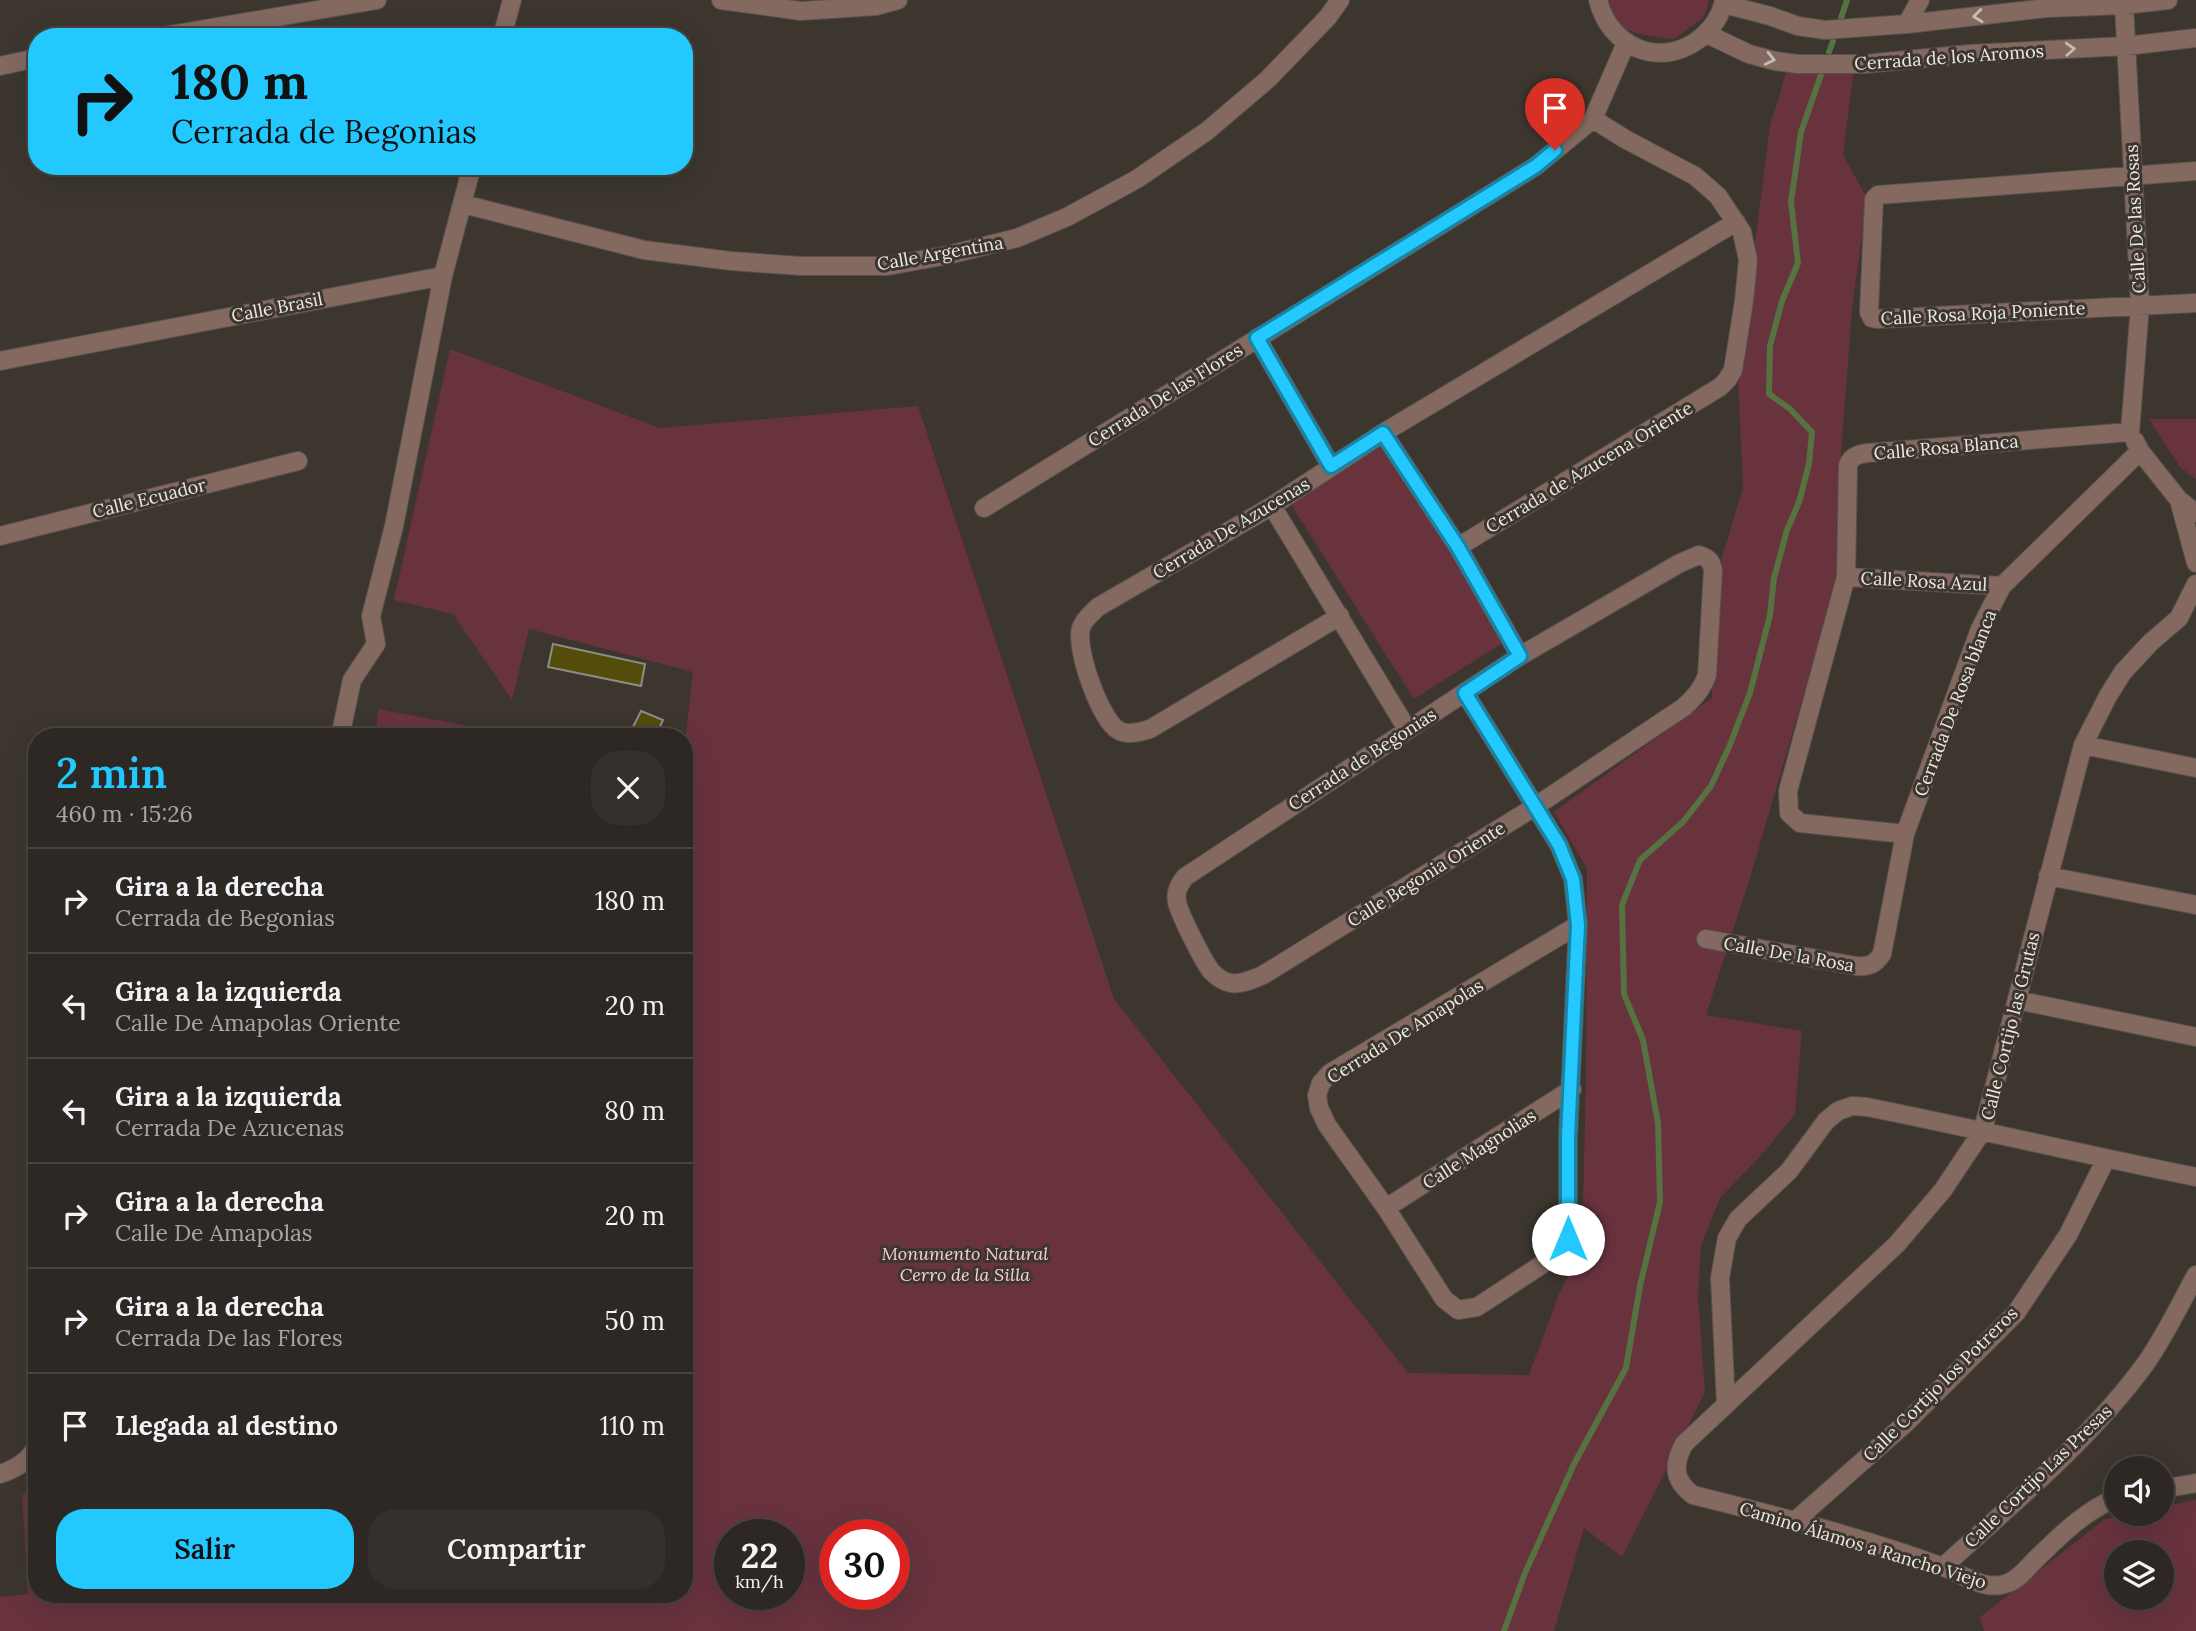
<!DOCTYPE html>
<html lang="es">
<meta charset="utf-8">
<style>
:root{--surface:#2d2823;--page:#35302b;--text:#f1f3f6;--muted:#a7a6a6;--line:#484441;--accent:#23c9fe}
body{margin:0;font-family:Lora,serif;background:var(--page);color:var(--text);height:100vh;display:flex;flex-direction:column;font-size:26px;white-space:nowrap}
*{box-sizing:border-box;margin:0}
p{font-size:23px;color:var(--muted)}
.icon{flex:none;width:38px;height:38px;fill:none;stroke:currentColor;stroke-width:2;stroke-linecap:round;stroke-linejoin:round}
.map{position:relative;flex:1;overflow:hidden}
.side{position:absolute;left:28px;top:728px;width:665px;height:875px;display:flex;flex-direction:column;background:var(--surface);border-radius:28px;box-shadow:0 7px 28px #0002,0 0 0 2px var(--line)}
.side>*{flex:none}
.top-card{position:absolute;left:28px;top:28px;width:665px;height:147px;border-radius:28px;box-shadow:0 7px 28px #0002,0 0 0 2px var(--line);background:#23c9fe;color:#111;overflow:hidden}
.tools{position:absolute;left:2104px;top:1456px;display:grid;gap:14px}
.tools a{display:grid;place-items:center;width:70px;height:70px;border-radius:50%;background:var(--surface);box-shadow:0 7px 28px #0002,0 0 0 2px var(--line);font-size:35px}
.speed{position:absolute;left:714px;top:1519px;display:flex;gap:14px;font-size:35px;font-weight:700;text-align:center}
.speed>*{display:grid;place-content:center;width:91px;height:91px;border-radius:50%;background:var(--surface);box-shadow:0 7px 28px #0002,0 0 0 2px var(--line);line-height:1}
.speed small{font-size:18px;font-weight:400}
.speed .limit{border:10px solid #d22;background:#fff;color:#111}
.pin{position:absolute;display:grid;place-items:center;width:60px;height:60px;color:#fff;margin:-72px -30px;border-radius:50% 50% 50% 0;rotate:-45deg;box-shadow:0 0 7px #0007}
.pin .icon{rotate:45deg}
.me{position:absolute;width:77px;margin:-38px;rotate:0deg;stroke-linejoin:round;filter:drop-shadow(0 0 5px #0008)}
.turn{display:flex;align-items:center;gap:24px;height:147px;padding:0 28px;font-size:32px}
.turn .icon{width:91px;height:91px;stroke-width:2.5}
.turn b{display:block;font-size:49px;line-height:60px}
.round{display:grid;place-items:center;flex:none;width:74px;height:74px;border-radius:28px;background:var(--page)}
.headline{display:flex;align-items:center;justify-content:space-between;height:119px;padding:0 28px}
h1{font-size:42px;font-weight:600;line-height:52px;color:var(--accent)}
.cta{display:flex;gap:14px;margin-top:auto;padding:14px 28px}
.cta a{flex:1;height:80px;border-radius:28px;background:var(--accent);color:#111;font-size:28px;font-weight:600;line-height:80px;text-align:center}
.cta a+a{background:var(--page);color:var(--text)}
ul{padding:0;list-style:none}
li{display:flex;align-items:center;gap:21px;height:105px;padding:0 28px;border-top:2px solid var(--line)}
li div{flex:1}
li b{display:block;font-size:26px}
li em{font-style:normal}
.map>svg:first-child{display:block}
</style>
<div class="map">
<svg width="2196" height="1631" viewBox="0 0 2196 1631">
<rect width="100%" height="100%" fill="#3c362f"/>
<!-- green -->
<path fill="#69333e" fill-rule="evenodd" d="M1608 0H1709L1704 17 1674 39C1649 36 1607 34 1608 0Z
M1854 67 1843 155 1867 198 1852 309 1841 454 1838 577 1752 871 1706 1015 1802 1031 1795 1114 1764 1152 1720 1198 1701 1245 1698 1298 1705 1392 1622 1557 1584 1528 1554 1631H0V1597L28 1594 22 1495 37 1486V1594H684V753L693 672 529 629 512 700 453 614 394 600 450 349 660 428 918 406 1114 999 1408 1373 1529 1375 1559 1294 1582 1250 1586 1080 1587 869 1554 812 1712 698 1717 575 1743 487 1738 377 1770 126 1786 73ZM730 1535H789V1594H730ZM835 1535H894V1594H835Z
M2149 419H2196V479L2180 467Z
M1382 443 1507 640 1414 699 1289 501Z
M378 709 468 726 476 737H376Z
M2196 1500V1631H1984L1980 1617 2105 1519 2129 1514H2161V1507ZM2116 1552H2161V1598H2116Z"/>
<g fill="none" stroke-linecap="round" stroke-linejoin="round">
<!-- stream -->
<path stroke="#557240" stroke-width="6" d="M1841 18 1847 0
M1829 52 1833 41
M1504 1631 1525 1573 1574 1464 1626 1368 1640 1286 1660 1202 1658 1123 1643 1040 1624 994 1622 905 1640 860 1683 822 1711 786 1729 747 1750 693 1770 615 1774 578 1787 530 1799 502 1809 464 1812 432 1790 409 1769 394 1770 346 1782 301 1798 263 1791 202 1801 132 1821 75"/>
</g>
<!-- building -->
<path fill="#544c0b" stroke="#8e8d84" stroke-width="2" d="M553 644 645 664 641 686 548 667Z
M641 711 663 720 655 737H628Z"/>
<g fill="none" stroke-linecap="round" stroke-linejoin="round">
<defs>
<path id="minor" d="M721 0 801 11 876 6 898 0
M1598 0C1609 46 1658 69 1698 40 1711 30 1721 16 1724 0
M1724 4 1770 16 1798 26 1825 30 1907 24 2047 8 2124 5 2168 0
M2124 5 2140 305 2130 432
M1907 24 1920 0
M1707 34 1749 54 1775 61 1798 64H1864L1970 54 2126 46 2196 38
M158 37 377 0
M502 37 512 0
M0 66 37 58
M2196 171 1878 195 1874 199 1869 312 1872 318 1877 319 2196 303
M463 204 644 250 731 261 801 266H888L948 255 1017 238 1067 217 1137 179 1207 131 1268 79 1328 17 1340 0
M1257 338 1331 466
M0 361 443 276
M1383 433 1458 547 1520 656
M2135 441 2140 451 2179 500 2196 513
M2179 500 2196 563
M1272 506 1407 729
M984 508 1536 166 1593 119 1626 43
M0 536 298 461
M1458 547 1720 387 1727 380 1733 370 1744 301 1748 260 1742 232 1718 196 1695 176 1625 139 1593 119
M1699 555C1709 558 1711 561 1713 570L1707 675C1702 689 1695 697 1684 707L1536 806 1263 975C1253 979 1241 985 1231 983 1224 982 1216 976 1212 972 1204 963 1179 913 1177 902 1175 892 1179 885 1185 877L1520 656 1680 563Z
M1846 577 2002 586
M1340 616 1150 729C1140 732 1127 736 1118 730 1100 719 1075 649 1081 628 1084 619 1092 613 1098 607L1272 506 1383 433 1736 222
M1465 693 1559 845 1573 879 1578 925 1568 1137V1239L1555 1256 1477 1307 1458 1310 1444 1299 1386 1208 1327 1125 1319 1108 1317 1095 1321 1083 1330 1073 1578 925
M340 737 352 680 376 644 371 616 394 526 443 276 472 166
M2083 745 2196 768
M1905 834 1800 823 1789 813 1788 791 1846 577 1848 465C1851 456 1859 454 1867 453L2130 432
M2048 876 2196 905
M1706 939 1856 966C1869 967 1874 965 1882 954L1905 834 1980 629 2002 586 2140 451
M2017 1000 2196 1037
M1386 1208 1572 1089
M1726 1405 1720 1278 1727 1238 1738 1219 1789 1171 1826 1121 1838 1111 1852 1106 1867 1107C1977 1129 2086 1155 2196 1177
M0 1474C16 1469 29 1461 37 1446
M2161 1489 2196 1483
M2116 1498C2083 1512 2061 1535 2036 1559 2028 1567 2019 1579 2008 1583 1986 1592 1964 1575 1943 1567 1862 1537 1777 1516 1693 1495 1673 1480 1673 1465 1684 1444L1897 1244 1943 1190 1983 1130 2083 745 2108 696 2123 672 2151 642 2179 618 2196 584
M1796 1520 1907 1422 2016 1313 2068 1235 2106 1159
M1943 1567C2013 1503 2089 1441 2146 1363 2165 1336 2180 1304 2196 1275"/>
</defs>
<!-- minor casing -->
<use href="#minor" stroke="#58524c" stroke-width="20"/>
<!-- minor -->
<use href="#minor" stroke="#836960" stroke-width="18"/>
</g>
<!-- one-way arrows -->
<defs><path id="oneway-chevron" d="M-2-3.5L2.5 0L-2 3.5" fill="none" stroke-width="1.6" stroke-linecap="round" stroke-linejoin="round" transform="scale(1.75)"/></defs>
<g stroke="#c7bbb5">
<use href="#oneway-chevron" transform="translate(1978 16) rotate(174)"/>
<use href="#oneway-chevron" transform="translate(2070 49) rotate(-3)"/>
<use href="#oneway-chevron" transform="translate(1770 59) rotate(13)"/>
</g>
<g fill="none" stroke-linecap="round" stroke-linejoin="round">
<defs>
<path id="route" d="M1555 150 1536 166 1257 338 1331 466 1383 433 1458 547 1520 656 1465 693 1559 845 1573 879 1578 925 1568 1137V1239"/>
</defs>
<!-- route casing -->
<use href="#route" stroke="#1783a5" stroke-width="18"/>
<!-- route -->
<use href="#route" stroke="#23c9fe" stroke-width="12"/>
</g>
<g text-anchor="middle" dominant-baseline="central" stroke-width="6" stroke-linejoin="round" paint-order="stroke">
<!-- street labels -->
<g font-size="18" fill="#ebe7e3" stroke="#3c362f">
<text transform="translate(1949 57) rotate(-4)">Cerrada de los Aromos</text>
<text transform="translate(2135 219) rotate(-93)">Calle De las Rosas</text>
<text transform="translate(940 253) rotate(-10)">Calle Argentina</text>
<text transform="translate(277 307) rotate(-11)">Calle Brasil</text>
<text transform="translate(1983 313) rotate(-3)">Calle Rosa Roja Poniente</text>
<text transform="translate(1165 395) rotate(-32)">Cerrada De las Flores</text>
<text transform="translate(1946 447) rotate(-5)">Calle Rosa Blanca</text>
<text transform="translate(1589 467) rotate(-31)">Cerrada de Azucena Oriente</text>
<text transform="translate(149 498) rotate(-14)">Calle Ecuador</text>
<text transform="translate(1231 528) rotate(-31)">Cerrada De Azucenas</text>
<text transform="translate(1924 581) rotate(3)">Calle Rosa Azul</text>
<text transform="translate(1955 703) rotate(-69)">Cerrada De Rosa blanca</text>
<text transform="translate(1362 759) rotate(-33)">Cerrada de Begonias</text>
<text transform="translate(1426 874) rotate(-32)">Calle Begonia Oriente</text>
<text transform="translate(1789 954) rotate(10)">Calle De la Rosa</text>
<text transform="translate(2010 1026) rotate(-76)">Calle Cortijo las Grutas</text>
<text transform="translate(1405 1031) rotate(-32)">Cerrada De Amapolas</text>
<text transform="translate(1479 1149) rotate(-33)">Calle Magnolias</text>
<text transform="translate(1940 1384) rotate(-45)">Calle Cortijo los Potreros</text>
<text transform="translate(2038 1476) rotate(-44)">Calle Cortijo Las Presas</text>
<text transform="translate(1863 1545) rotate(17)">Camino Álamos a Rancho Viejo</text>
</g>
<!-- park labels -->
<g font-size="18" font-style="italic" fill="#f7d0d6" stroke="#3c362f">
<text x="965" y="1253">Monumento Natural<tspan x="965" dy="21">Cerro de la Silla</tspan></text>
</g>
</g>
</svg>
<div class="tools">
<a><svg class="icon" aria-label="sound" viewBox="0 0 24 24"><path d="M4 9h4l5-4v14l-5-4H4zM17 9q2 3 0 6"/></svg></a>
<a><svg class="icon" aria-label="layers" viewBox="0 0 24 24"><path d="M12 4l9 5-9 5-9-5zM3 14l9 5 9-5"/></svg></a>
</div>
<div class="speed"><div>22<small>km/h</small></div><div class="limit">30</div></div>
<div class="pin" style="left:1555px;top:150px;background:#d93025"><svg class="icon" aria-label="arrive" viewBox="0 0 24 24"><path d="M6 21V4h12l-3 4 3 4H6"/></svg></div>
<svg class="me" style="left:1568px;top:1239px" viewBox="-20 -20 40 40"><circle r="19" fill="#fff"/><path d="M0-13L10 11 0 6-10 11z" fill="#23c9fe"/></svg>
<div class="top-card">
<div class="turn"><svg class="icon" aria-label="right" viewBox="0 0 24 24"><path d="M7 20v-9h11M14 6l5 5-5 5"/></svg><div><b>180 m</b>Cerrada de Begonias</div></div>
</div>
<section class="side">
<div class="headline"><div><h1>2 min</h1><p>460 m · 15:26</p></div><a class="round"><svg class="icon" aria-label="close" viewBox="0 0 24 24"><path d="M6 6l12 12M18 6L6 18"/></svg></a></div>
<ul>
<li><svg class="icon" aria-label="right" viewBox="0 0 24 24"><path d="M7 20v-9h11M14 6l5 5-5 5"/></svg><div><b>Gira a la derecha</b><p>Cerrada de Begonias</p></div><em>180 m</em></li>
<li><svg class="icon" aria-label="left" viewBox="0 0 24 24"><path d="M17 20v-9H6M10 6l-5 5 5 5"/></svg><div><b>Gira a la izquierda</b><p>Calle De Amapolas Oriente</p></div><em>20 m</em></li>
<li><svg class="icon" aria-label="left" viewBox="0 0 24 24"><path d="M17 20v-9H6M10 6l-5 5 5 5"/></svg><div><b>Gira a la izquierda</b><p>Cerrada De Azucenas</p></div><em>80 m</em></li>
<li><svg class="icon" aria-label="right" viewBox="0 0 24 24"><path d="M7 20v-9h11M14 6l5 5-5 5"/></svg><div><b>Gira a la derecha</b><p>Calle De Amapolas</p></div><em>20 m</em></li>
<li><svg class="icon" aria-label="right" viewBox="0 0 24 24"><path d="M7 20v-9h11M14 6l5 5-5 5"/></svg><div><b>Gira a la derecha</b><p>Cerrada De las Flores</p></div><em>50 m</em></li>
<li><svg class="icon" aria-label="arrive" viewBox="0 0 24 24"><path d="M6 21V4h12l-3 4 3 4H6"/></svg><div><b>Llegada al destino</b></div><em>110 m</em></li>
</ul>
<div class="cta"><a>Salir</a><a>Compartir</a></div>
</section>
</div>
